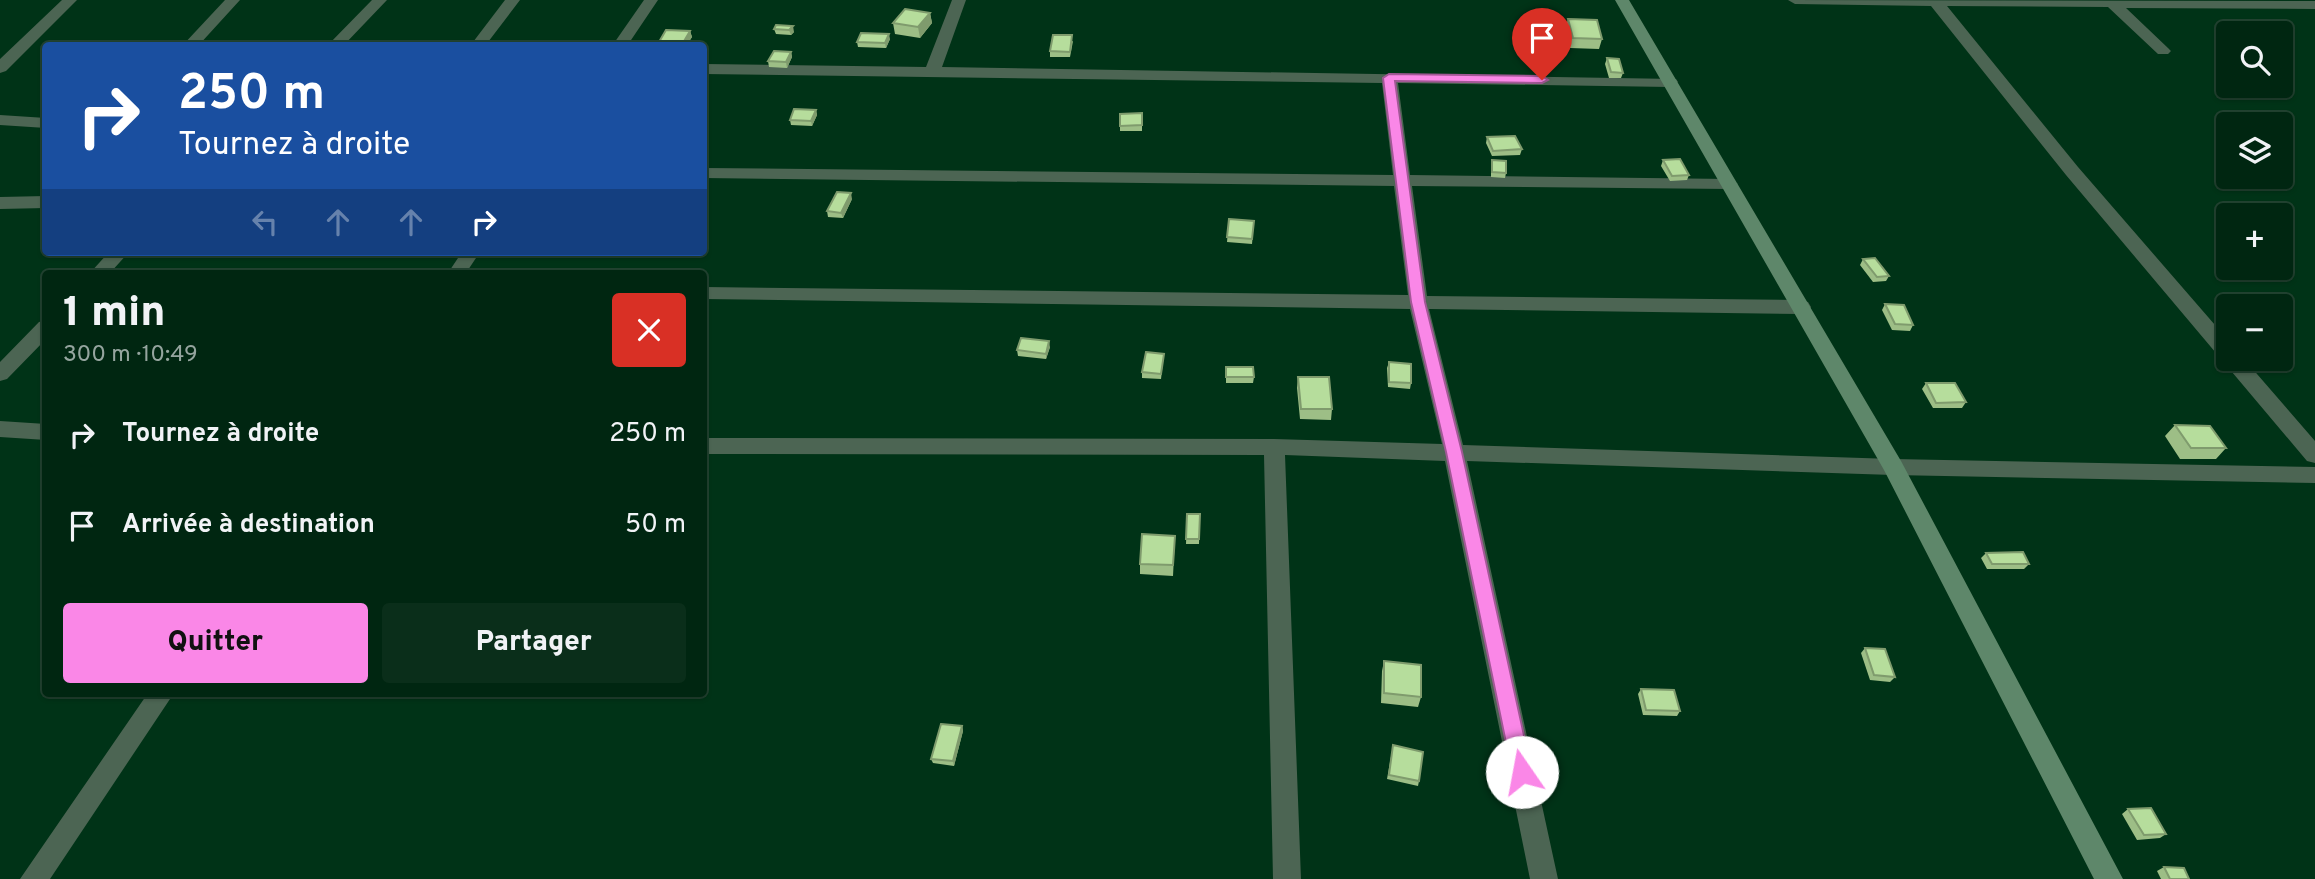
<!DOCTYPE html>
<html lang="fr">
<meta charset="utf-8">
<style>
:root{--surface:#002611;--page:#0a2e1a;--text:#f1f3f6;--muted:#95a59f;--line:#224331;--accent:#fa87e7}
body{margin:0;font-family:Overpass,sans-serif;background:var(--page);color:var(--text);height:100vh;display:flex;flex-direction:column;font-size:26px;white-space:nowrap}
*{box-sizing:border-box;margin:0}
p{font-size:23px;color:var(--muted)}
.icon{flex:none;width:38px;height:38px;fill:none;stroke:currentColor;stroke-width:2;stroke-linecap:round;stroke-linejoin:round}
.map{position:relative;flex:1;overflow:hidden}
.drawer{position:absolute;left:42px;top:270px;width:665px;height:427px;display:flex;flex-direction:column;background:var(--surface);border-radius:7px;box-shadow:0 2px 5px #0004,0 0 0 2px var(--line)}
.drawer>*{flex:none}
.banner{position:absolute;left:42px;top:42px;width:665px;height:214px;border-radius:7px;box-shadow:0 2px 5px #0004,0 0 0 2px var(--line);background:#1a4fa0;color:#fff;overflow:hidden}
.tools{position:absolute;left:2216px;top:21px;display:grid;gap:14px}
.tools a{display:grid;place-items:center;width:77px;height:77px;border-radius:7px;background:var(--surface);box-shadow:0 2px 5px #0004,0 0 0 2px var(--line);font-size:35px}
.pin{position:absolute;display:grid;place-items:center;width:60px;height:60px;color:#fff;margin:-72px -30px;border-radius:50% 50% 50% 0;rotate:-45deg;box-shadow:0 0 7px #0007}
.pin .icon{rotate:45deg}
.me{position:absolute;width:77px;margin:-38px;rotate:348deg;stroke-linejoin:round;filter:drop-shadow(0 0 5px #0008)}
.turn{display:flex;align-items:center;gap:24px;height:147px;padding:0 21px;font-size:32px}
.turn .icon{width:91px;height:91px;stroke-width:2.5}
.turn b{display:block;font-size:49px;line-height:60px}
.lanes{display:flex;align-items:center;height:66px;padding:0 21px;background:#0003;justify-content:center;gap:35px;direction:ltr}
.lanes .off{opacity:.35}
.round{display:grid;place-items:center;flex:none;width:74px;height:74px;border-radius:7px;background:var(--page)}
.summary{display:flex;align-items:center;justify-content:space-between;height:119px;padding:0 21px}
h1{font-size:42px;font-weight:800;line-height:52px}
.primary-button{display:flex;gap:14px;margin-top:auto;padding:14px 21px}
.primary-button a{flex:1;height:80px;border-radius:7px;background:var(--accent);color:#111;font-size:28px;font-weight:800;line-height:80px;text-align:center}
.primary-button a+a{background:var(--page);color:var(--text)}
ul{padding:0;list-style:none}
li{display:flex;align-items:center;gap:21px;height:91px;padding:0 21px}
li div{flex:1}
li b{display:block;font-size:26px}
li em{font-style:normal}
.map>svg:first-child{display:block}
</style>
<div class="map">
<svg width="2315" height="879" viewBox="0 0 2315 879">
<rect width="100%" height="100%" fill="#003317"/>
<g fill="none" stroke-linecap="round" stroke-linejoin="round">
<!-- street -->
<path fill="#4c6553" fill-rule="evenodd" d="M62 0H77L6 71 0 73V59Z
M225 0H240L198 46H182Z
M372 0H387L343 46H327Z
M505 0H520L485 46H470Z
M644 0H658L627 46H612Z
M952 0H966L942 67 1676 79 1678 82 1670 87 1398 83 1410 175 1729 179 1738 184 1729 189 1412 186 1427 296 1801 300 1808 302 1811 307 1808 312 1801 314 1429 309 1463 445 1893 459 2315 467V483L1893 475 1467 461 1558 879H1530L1445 461 1285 455 1301 879H1273L1264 455 704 454V438L1274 439 1442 444 1410 309 704 299V287L1408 295 1394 186 704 178V168L1393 175 1382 83 704 74V64L926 67Z
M1788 0 2315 1V9L2126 8 2168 48 2171 51 2168 54H2158L2108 7 1947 6 2078 167 2228 340V359H2244L2315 441V463L2307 461 2066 175 1931 6 1795 4Z
M0 115 46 118V128L0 125Z
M46 196V208L0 209V197Z
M109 252H129L110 273H90Z
M462 252H480L466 273H448Z
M46 320V339L7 379 0 381V362L39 322Z
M0 421 46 424V440L0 437Z
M148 693H174L50 879H20Z"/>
<!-- secondary -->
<path fill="#5e876a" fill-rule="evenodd" d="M1615 0H1629L1901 461 2123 879H2094L1884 470Z"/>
</g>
<!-- wall -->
<path fill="#9dbe86" d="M930 13 932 23 920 38 895 34 893 23Z
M1568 19 1602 39 1599 49 1570 48 1565 30Z
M776 25 794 32 791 35 776 34 774 29Z
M690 31 692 37 686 46H660L659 42Z
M890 39 886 48 858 47 857 42Z
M1073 41 1070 57H1050V51Z
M1523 41 1540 56 1539 62 1526 61 1522 47Z
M791 52 792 57 787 68 769 67 768 61Z
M1607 58 1623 73 1621 78H1609L1605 64Z
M816 110 817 115 812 126 791 125 790 120Z
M1142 113V131H1120V114Z
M1487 137 1522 149 1520 155 1492 156 1486 143Z
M1492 160 1506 173 1505 178 1491 177V166Z
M1663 160 1689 175 1687 180 1670 181 1661 166Z
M852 199 843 218 828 217 827 211Z
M1229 219 1254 221 1252 244 1227 242Z
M1863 259 1889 276 1886 281 1873 282 1860 265Z
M1885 304 1913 325 1910 331 1892 330 1882 310Z
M1050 347 1046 359 1018 356 1017 350Z
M1164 354 1161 379 1142 378V372Z
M1389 362 1411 383 1410 389 1388 387 1387 368Z
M1226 367 1254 377 1253 383H1226Z
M1298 377 1332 409 1331 420 1300 419 1297 388Z
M1926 383 1966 402 1962 408H1933L1922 389Z
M2175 425 2226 448 2216 459H2180L2165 436Z
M1187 514H1200L1199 544H1186Z
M1175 536 1173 576 1140 574V564Z
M1986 553 2029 564 2024 569H1987L1981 558Z
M1865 648 1895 677 1890 682 1870 680 1861 653Z
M1384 661 1421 697 1418 707 1381 703 1382 671Z
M1641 689 1680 711 1677 716 1643 715 1638 694Z
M962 726 963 731 954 766 933 763 931 759Z
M1393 745 1419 781 1418 786 1387 779Z
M2128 809 2166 834 2160 838 2137 840 2122 814Z
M2164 867 2189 879H2161L2157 871Z"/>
<!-- shaded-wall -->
<path fill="#7f9b6d" d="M930 13 932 23 920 38 918 27Z
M793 26 794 32 791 35 789 30Z
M690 31 692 37 686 46H684L683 43Z
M889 34 890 39 886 48 885 43Z
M791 52 792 57 787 68 786 62Z
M816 110 817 115 812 126 811 121Z
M851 193 852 199 843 218 841 213Z
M1049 341 1050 347 1046 359V354Z
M962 726 963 731 954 766 953 761Z"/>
<!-- building -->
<path fill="#b6dd9c" stroke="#7f9b6d" stroke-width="2" d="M905 9 930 13 918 27 893 23Z
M1568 19 1597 20 1602 39 1573 38Z
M776 25 793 26 789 30 774 29Z
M666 30 690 31 683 43 659 42Z
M861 33 889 34 885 43 857 42Z
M1053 35H1072L1070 52 1050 51Z
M1523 41H1535L1540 56H1527Z
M774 51 791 52 786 62 768 61Z
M1607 58 1619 59 1623 73 1611 72Z
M794 109 816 110 811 121 790 120Z
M1142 113V125L1120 126V114Z
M1515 136 1522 149 1493 151 1487 137Z
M1680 159 1689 175 1672 176 1663 160Z
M1492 160 1506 161V173L1492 172Z
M837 192 851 193 841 213 827 211Z
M1229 219 1254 221 1252 239 1227 237Z
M1875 258 1889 276 1877 277 1863 259Z
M1885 304 1904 305 1913 325 1895 324Z
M1021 338 1049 341 1046 354 1017 350Z
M1146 352 1164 354 1161 374 1142 372Z
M1389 362 1411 364V383L1389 382Z
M1226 367H1253L1254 377H1226Z
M1298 377H1329L1332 409H1301Z
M1926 383H1955L1966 402 1936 403Z
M2175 425 2210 426 2226 448H2191Z
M1187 514H1200L1199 539H1186Z
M1142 534 1175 536 1173 565 1140 564Z
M2023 552 2029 564H1992L1986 553Z
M1865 648 1885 649 1895 677 1874 675Z
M1384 661 1421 665V697L1384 693Z
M1641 689 1674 690 1680 711 1646 710Z
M941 724 962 726 953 761 931 759Z
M1393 745 1423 752 1419 781 1389 775Z
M2151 808 2166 834 2144 835 2128 809Z
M2164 867 2184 868 2189 879H2170Z"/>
<!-- route -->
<path fill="#fa87e7" stroke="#a25896" stroke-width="2" d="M1389 74 1542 76 1548 80 1542 83 1395 81 1425 302 1462 452 1532 772 1529 779 1522 781 1515 779 1512 772 1446 452 1411 302 1383 78Z"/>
</svg>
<div class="tools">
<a><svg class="icon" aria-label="search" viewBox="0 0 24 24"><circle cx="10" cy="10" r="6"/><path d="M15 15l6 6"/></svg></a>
<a><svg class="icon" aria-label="layers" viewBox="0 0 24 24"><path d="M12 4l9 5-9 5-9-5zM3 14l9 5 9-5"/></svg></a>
<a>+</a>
<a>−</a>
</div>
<div class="pin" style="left:1542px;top:80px;background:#d93025"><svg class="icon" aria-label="arrive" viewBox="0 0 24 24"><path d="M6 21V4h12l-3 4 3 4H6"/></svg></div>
<svg class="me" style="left:1522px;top:772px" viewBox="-20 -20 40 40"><circle r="19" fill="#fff"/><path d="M0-13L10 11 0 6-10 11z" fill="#fa87e7"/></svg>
<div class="banner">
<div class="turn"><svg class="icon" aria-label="right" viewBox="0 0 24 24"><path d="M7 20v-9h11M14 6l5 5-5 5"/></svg><div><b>250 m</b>Tournez à droite</div></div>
<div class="lanes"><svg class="icon off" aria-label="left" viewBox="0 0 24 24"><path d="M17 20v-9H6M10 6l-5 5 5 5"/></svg><svg class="icon off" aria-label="ahead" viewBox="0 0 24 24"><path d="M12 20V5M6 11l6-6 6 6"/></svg><svg class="icon off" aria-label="ahead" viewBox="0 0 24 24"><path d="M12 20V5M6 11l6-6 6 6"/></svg><svg class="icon" aria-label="right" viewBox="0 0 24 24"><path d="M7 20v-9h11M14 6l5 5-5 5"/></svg></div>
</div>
<section class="drawer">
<div class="summary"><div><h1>1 min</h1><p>300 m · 10:49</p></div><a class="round" style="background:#d93025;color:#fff"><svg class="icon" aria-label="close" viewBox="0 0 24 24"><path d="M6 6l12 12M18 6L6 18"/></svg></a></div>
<ul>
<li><svg class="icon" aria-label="right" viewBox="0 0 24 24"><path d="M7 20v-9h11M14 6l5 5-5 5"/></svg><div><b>Tournez à droite</b></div><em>250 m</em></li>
<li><svg class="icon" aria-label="arrive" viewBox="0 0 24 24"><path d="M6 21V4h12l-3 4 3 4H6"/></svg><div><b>Arrivée à destination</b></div><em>50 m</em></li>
</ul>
<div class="primary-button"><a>Quitter</a><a>Partager</a></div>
</section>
</div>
